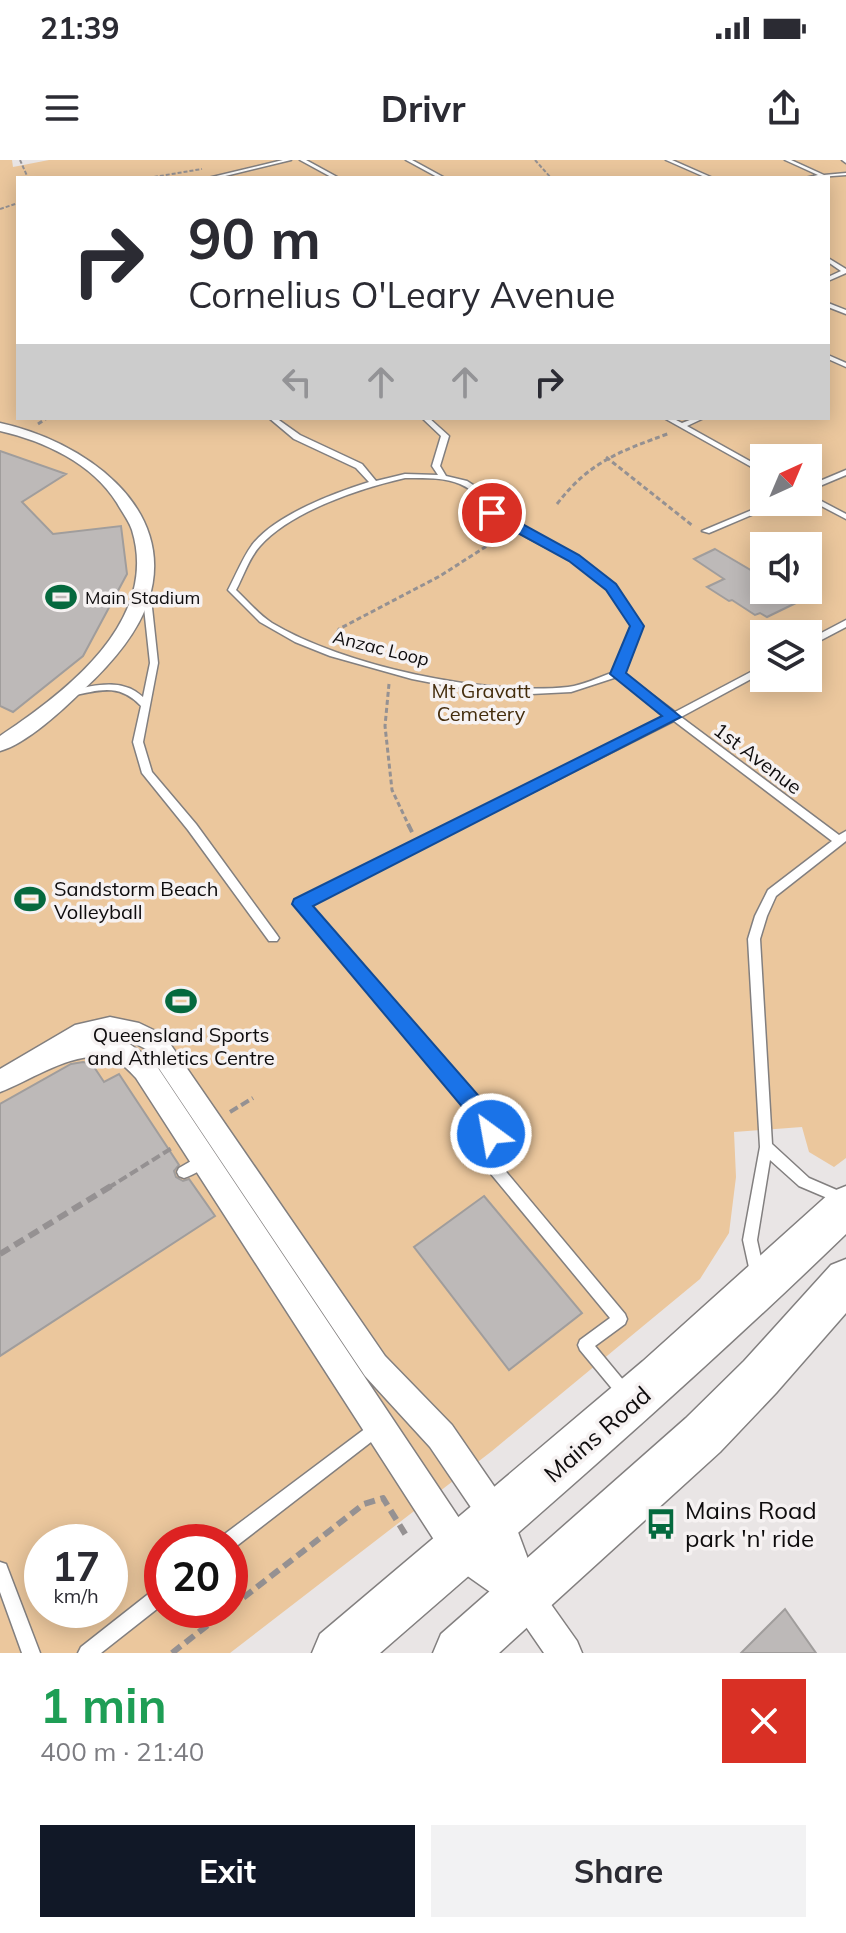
<!DOCTYPE html>
<meta charset="utf-8">
<style>
:root{--surface:#fff;--page:#f2f2f3;--text:#2b2b33;--muted:#7c7c81;--accent:#111827}
body{margin:0;font-family:Mulish,sans-serif;background:var(--page);color:var(--text);height:100vh;display:flex;flex-direction:column;font-size:30px;white-space:nowrap}
*{box-sizing:border-box;margin:0}
p{font-size:26px;color:var(--muted)}
.icon{flex:none;width:44px;height:44px;fill:none;stroke:currentColor;stroke-width:2;stroke-linecap:round;stroke-linejoin:round}
.map{position:relative;height:1493px;overflow:hidden}
.drawer{display:flex;flex-direction:column;background:var(--surface);flex:1}
.drawer>*{flex:none}
.banner{position:absolute;left:16px;top:16px;width:814px;height:244px;border-radius:0px;box-shadow:0 4px 20px #0003;background:#fff;color:var(--text);overflow:hidden}
.needle{width:52px;rotate:44deg}
.buttons{position:absolute;left:750px;top:284px;display:grid;gap:16px}
.buttons a{display:grid;place-items:center;width:72px;height:72px;border-radius:0px;background:var(--surface);box-shadow:0 4px 20px #0003;font-size:40px}
.speed{position:absolute;left:24px;top:1364px;display:flex;gap:16px;font-size:40px;font-weight:700;text-align:center}
.speed>*{display:grid;place-content:center;width:104px;height:104px;border-radius:50%;background:var(--surface);box-shadow:0 4px 20px #0003;line-height:1}
.speed small{font-size:20px;font-weight:400}
.speed .limit{border:12px solid #d22;background:#fff;color:#111}
.pin{position:absolute;display:grid;place-items:center;width:68px;height:68px;color:#fff;margin:-34px;border:4px solid #fff;border-radius:50%;box-shadow:0 2px 8px #0007}
.me{position:absolute;width:88px;margin:-44px;rotate:328deg;stroke-linejoin:round;filter:drop-shadow(0 0 6px #0008)}
.turn{display:flex;align-items:center;gap:28px;height:168px;padding:0 40px;font-size:36px}
.turn .icon{width:104px;height:104px;stroke-width:2.5}
.turn b{display:block;font-size:56px;line-height:68px}
.lanes{display:flex;align-items:center;height:76px;padding:0 40px;background:#0003;justify-content:center;gap:40px;direction:ltr}
.lanes .off{opacity:.35}
.round{display:grid;place-items:center;flex:none;width:84px;height:84px;border-radius:0px;background:var(--page)}
.overview{display:flex;align-items:center;justify-content:space-between;height:136px;padding:0 40px}
h1{font-size:48px;font-weight:700;line-height:60px;color:#1e9e55}
.button{display:flex;gap:16px;margin-top:auto;padding:16px 40px}
.button a{flex:1;height:92px;border-radius:0px;background:var(--accent);color:#fff;font-size:32px;font-weight:700;line-height:92px;text-align:center}
.button a+a{background:var(--page);color:var(--text)}
.status{display:flex;justify-content:space-between;align-items:center;height:56px;padding:0 40px;background:var(--surface);direction:ltr}
.status svg{height:22px;fill:currentColor}
header{display:flex;justify-content:space-between;align-items:center;height:104px;padding:0 40px;background:var(--surface);font-size:36px;font-weight:700}
.map>svg:first-child{display:block}
</style>
<div class="status"><b>21:39</b><svg viewBox="0 0 49 12"><path d="M0 12V9h3v3zM5 12V6h3v6zM10 12V3h3v9zM15 12V0h3v12zM26 1h20v11H26zM47 4h2v5h-2z"/></svg></div>
<header><svg class="icon" aria-label="menu" viewBox="0 0 24 24"><path d="M4 6h16M4 12h16M4 18h16"/></svg>Drivr<svg class="icon" aria-label="share" viewBox="0 0 24 24"><path d="M12 15V3M7 8l5-5 5 5M5 13v7h14v-7"/></svg></header>
<div class="map">
<svg width="846" height="1493" viewBox="0 0 846 1493">
<rect width="100%" height="100%" fill="#e9e5e5"/>
<!-- green -->
<path fill="#ebc79d" fill-rule="evenodd" d="M0 0H12L13 7 49 0H846V998L834 1007 809 992 802 967 734 972 736 1017 729 1073 700 1119 492 1291 230 1493H0ZM18 18H828V258H18ZM764 298H808V342H764ZM764 386H808V430H764ZM764 474H808V518H764ZM42 1382H110V1450H42ZM162 1382H230V1450H162Z"/>
<!-- building -->
<path fill="#bdb9b8" stroke="#a09d9c" stroke-width="2" d="M0 291 66 314 22 342 53 374 121 366 127 414 83 496 13 552 0 546Z
M715 389 764 418V430H783L800 441 767 457 760 453 755 455 732 440 729 441 707 427 724 419 694 399Z
M83 902 92 904 104 922 119 914 179 1005 174 1011 176 1017 183 1021 189 1019 215 1056 0 1196V944L71 904Z
M484 1036 582 1153 509 1210 414 1087Z
M785 1449 816 1493H741Z"/>
<g fill="none" stroke-linecap="round" stroke-linejoin="round">
<defs>
<path id="service" d="M283 0H291L217 18H208Z
M300 0H306L339 18H333Z
M406 0H412L445 18H439Z
M666 0H672L713 18H707Z
M785 0H791L824 15 846 13V15L805 18 818 15Z
M842 0H846V3Z
M828 98 846 109V113L828 121V117L841 111 828 102Z
M828 143 846 150V154L828 147Z
M828 195 846 203V207L828 199Z
M269 258H276L300 275 362 304 376 321 405 314 438 315 432 306 441 276 422 258H429L449 276 440 306 446 316 467 321 484 332 502 357 575 396 600 413 620 432 641 466 623 513 675 552 764 505V512L681 557 839 675 846 671V681L776 736 767 756 760 779 772 984 809 1018 846 1034V1046L799 1026 770 1000 757 1080 764 1112 762 1117 757 1119 752 1117 750 1112 743 1080 760 987 748 779 755 756 768 730 832 681 674 561 308 745 488 952 505 993 503 1008 625 1154 627 1159 625 1164 595 1186 629 1227 632 1232 629 1237 624 1240 619 1237 580 1190 578 1185 580 1180 610 1158 491 1014 489 1010 491 993 478 959 296 744 297 741 667 556 617 517 571 532 531 534 453 527 412 519 330 496 295 482 260 462 228 430C236 415 242 399 252 385 275 355 334 333 369 322L356 308 294 279ZM405 318C423 318 443 317 460 324 482 333 483 350 499 361 535 386 579 397 609 430 619 440 625 454 633 466L614 512C599 517 584 525 568 527 484 536 344 506 272 463 258 454 248 441 236 430 244 415 249 398 260 386 291 351 361 328 405 318Z
M664 258H672L682 263 695 258H704L687 266 764 309V314Z
M846 310V315L808 331V326Z
M808 334 846 354V359L808 339Z
M771 342H782L709 373 702 371Z
M146 426 150 429 158 503 143 582 152 612 196 664 277 775 279 778 277 781H269L188 670 142 613 133 582 141 546C119 523 100 530 72 536L67 533 72 530C97 525 122 518 143 537L150 503 142 429Z
M846 460V467L808 487V480Z
M205 993 210 995 212 999C207 1008 193 1015 184 1018L179 1016 177 1012 179 1008Z
M379 1259 384 1262 387 1267 384 1272 234 1388 230 1389V1382H220L222 1376 374 1262Z
M0 1402 6 1404 40 1493H22L0 1432Z
M162 1426V1445L101 1493H78L81 1487 156 1428Z"/>
<path id="minor" d="M0 263C80 280 180 346 148 442 136 476 109 506 83 530 64 549 26 584 0 591V576C66 532 160 461 132 370 129 361 122 352 117 343 92 303 44 281 0 271Z
M110 857 139 863 164 875 385 1196 452 1265 509 1348 538 1426 577 1481 582 1493H544L513 1448 449 1403 136 918C129 911 121 901 112 899 76 888 32 920 0 932V909L75 865ZM104 877 124 878 146 889 365 1216 430 1287 485 1368 494 1394 473 1379 154 902 131 885Z"/>
<path id="primary" d="M846 1026V1074C696 1219 538 1356 380 1493H312L320 1474 643 1201 831 1032Z
M846 1099V1153L776 1233 720 1292 499 1493H433L441 1474 686 1258 744 1201 831 1105Z"/>
</defs>
<!-- service casing -->
<use href="#service" stroke="#827f7f" stroke-width="3"/>
<!-- minor casing -->
<use href="#minor" stroke="#827f7f" stroke-width="3"/>
<!-- primary casing -->
<use href="#primary" stroke="#827f7f" stroke-width="3"/>
<!-- path-far3 -->
<path stroke="#959192" stroke-width="2" stroke-dasharray="4 2" stroke-linecap="butt" d="M20 0 28 18
M535 0 551 18
M148 18 202 9
M18 48V55
M0 49 18 43"/>
<!-- path-far2 -->
<path stroke="#959192" stroke-width="3" stroke-dasharray="5 3" stroke-linecap="butt" d="M38 264 47 258
M606 297 693 366
M557 344C590 301 621 291 670 273
M334 480 339 469 440 416 504 375
M389 524 385 566 392 630 409 666"/>
<!-- path-far1 -->
<path stroke="#959192" stroke-width="4" stroke-dasharray="9 4" stroke-linecap="butt" d="M408 664 413 674
M230 952 253 938
M108 1028 172 988"/>
<!-- path -->
<path stroke="#959192" stroke-width="6" stroke-dasharray="11 6" stroke-linecap="butt" d="M0 1094 111 1026
M230 1448 364 1344 383 1338 407 1377
M172 1493 227 1450"/>
<!-- service -->
<use href="#service" fill="#fff" fill-rule="evenodd"/>
<!-- minor -->
<use href="#minor" fill="#fff" fill-rule="evenodd"/>
<!-- primary -->
<use href="#primary" fill="#fff" fill-rule="evenodd"/>
</g>
<!-- route -->
<path fill="#1a73e8" stroke="#114b97" stroke-width="2" d="M487 350H497L579 395 616 424 644 466 626 513 681 557 313 746 491 950 501 974 498 981 491 984 483 981 475 962 292 744 294 739 662 556 610 514 630 466 606 430 569 401 487 356Z"/>
<!-- icons -->
<defs>
<symbol id="stadium-bare" viewBox="-9 -9 18 18"><path d="M0-5a6.5 5 0 1 0 0 10a6.5 5 0 1 0 0-10ZM-3.5-1.8h7v3.6h-7Z" fill="#05693e" stroke="#f6f2f2" stroke-width="2.5" paint-order="stroke"/></symbol>
<symbol id="bus-bare" viewBox="-9 -9 18 18"><path d="M-5-6H5V4H4V6H2V4H-2V6H-4V4H-5ZM-3.5-4V0h7V-4ZM-3.5 1.2v1.5H-2V1.2ZM2 1.2v1.5H3.5V1.2Z" fill="#05693e" stroke="#f6f2f2" stroke-width="2.5" paint-order="stroke"/></symbol>
</defs>
<g fill-rule="evenodd">
<use href="#stadium-bare" x="39" y="415" width="44" height="44"/>
<use href="#stadium-bare" x="8" y="717" width="44" height="44"/>
<use href="#stadium-bare" x="159" y="819" width="44" height="44"/>
<use href="#bus-bare" x="639" y="1342" width="44" height="44"/>
</g>
<g text-anchor="middle" dominant-baseline="central" stroke-width="7" stroke-linejoin="round" paint-order="stroke">
<!-- far-poi labels -->
<g font-size="18" fill="#0e0c0d" stroke="#f6f2f2" text-anchor="start">
<text x="85" y="437">Main Stadium</text>
</g>
<!-- far-street labels -->
<g font-size="18" fill="#0e0c0d" stroke="#f6f2f2">
<text transform="translate(381 488) rotate(14)">Anzac Loop</text>
</g>
<!-- park labels -->
<g font-size="20" fill="#442d0d" stroke="#f6f2f2">
<text x="481" y="530">Mt Gravatt<tspan x="481" dy="23">Cemetery</tspan></text>
</g>
<!-- street labels -->
<g font-size="20" fill="#0e0c0d" stroke="#f6f2f2">
<text transform="translate(758 598) rotate(37)">1st Avenue</text>
</g>
<!-- poi labels -->
<g font-size="20" fill="#0e0c0d" stroke="#f6f2f2" text-anchor="start">
<text x="54" y="728">Sandstorm Beach<tspan x="54" dy="23">Volleyball</tspan></text>
<text x="181" y="874" text-anchor="middle">Queensland Sports<tspan x="181" dy="23">and Athletics Centre</tspan></text>
</g>
<!-- near-street labels -->
<g font-size="24" fill="#0e0c0d" stroke="#f6f2f2">
<text transform="translate(597 1274) rotate(-41)">Mains Road</text>
</g>
<!-- near-poi labels -->
<g font-size="24" fill="#0e0c0d" stroke="#f6f2f2" text-anchor="start">
<text x="685" y="1350">Mains Road<tspan x="685" dy="28">park 'n' ride</tspan></text>
</g>
</g>
</svg>
<div class="buttons">
<a><svg class="needle" viewBox="-14 -14 28 28"><path d="M0-13l5 13h-10z" fill="#e53935"/><path d="M0 13l5-13h-10z" fill="#7c7c81"/></svg></a>
<a><svg class="icon" aria-label="sound" viewBox="0 0 24 24"><path d="M4 9h4l5-4v14l-5-4H4zM17 9q2 3 0 6"/></svg></a>
<a><svg class="icon" aria-label="layers" viewBox="0 0 24 24"><path d="M12 4l9 5-9 5-9-5zM3 14l9 5 9-5"/></svg></a>
</div>
<div class="speed"><div>17<small>km/h</small></div><div class="limit">20</div></div>
<div class="pin" style="left:492px;top:353px;background:#d93025"><svg class="icon" aria-label="arrive" viewBox="0 0 24 24"><path d="M6 21V4h12l-3 4 3 4H6"/></svg></div>
<svg class="me" style="left:491px;top:974px" viewBox="-20 -20 40 40"><circle r="17" fill="#1a73e8" stroke="#fff" stroke-width="3"/><path d="M0-11L8 9 0 5-8 9z" fill="#fff"/></svg>
<div class="banner">
<div class="turn"><svg class="icon" aria-label="right" viewBox="0 0 24 24"><path d="M7 20v-9h11M14 6l5 5-5 5"/></svg><div><b>90 m</b>Cornelius O'Leary Avenue</div></div>
<div class="lanes"><svg class="icon off" aria-label="left" viewBox="0 0 24 24"><path d="M17 20v-9H6M10 6l-5 5 5 5"/></svg><svg class="icon off" aria-label="ahead" viewBox="0 0 24 24"><path d="M12 20V5M6 11l6-6 6 6"/></svg><svg class="icon off" aria-label="ahead" viewBox="0 0 24 24"><path d="M12 20V5M6 11l6-6 6 6"/></svg><svg class="icon" aria-label="right" viewBox="0 0 24 24"><path d="M7 20v-9h11M14 6l5 5-5 5"/></svg></div>
</div>
</div>
<section class="drawer">
<div class="overview"><div><h1>1 min</h1><p>400 m · 21:40</p></div><a class="round" style="background:#d93025;color:#fff"><svg class="icon" aria-label="close" viewBox="0 0 24 24"><path d="M6 6l12 12M18 6L6 18"/></svg></a></div>
<div class="button"><a>Exit</a><a>Share</a></div>
</section>
